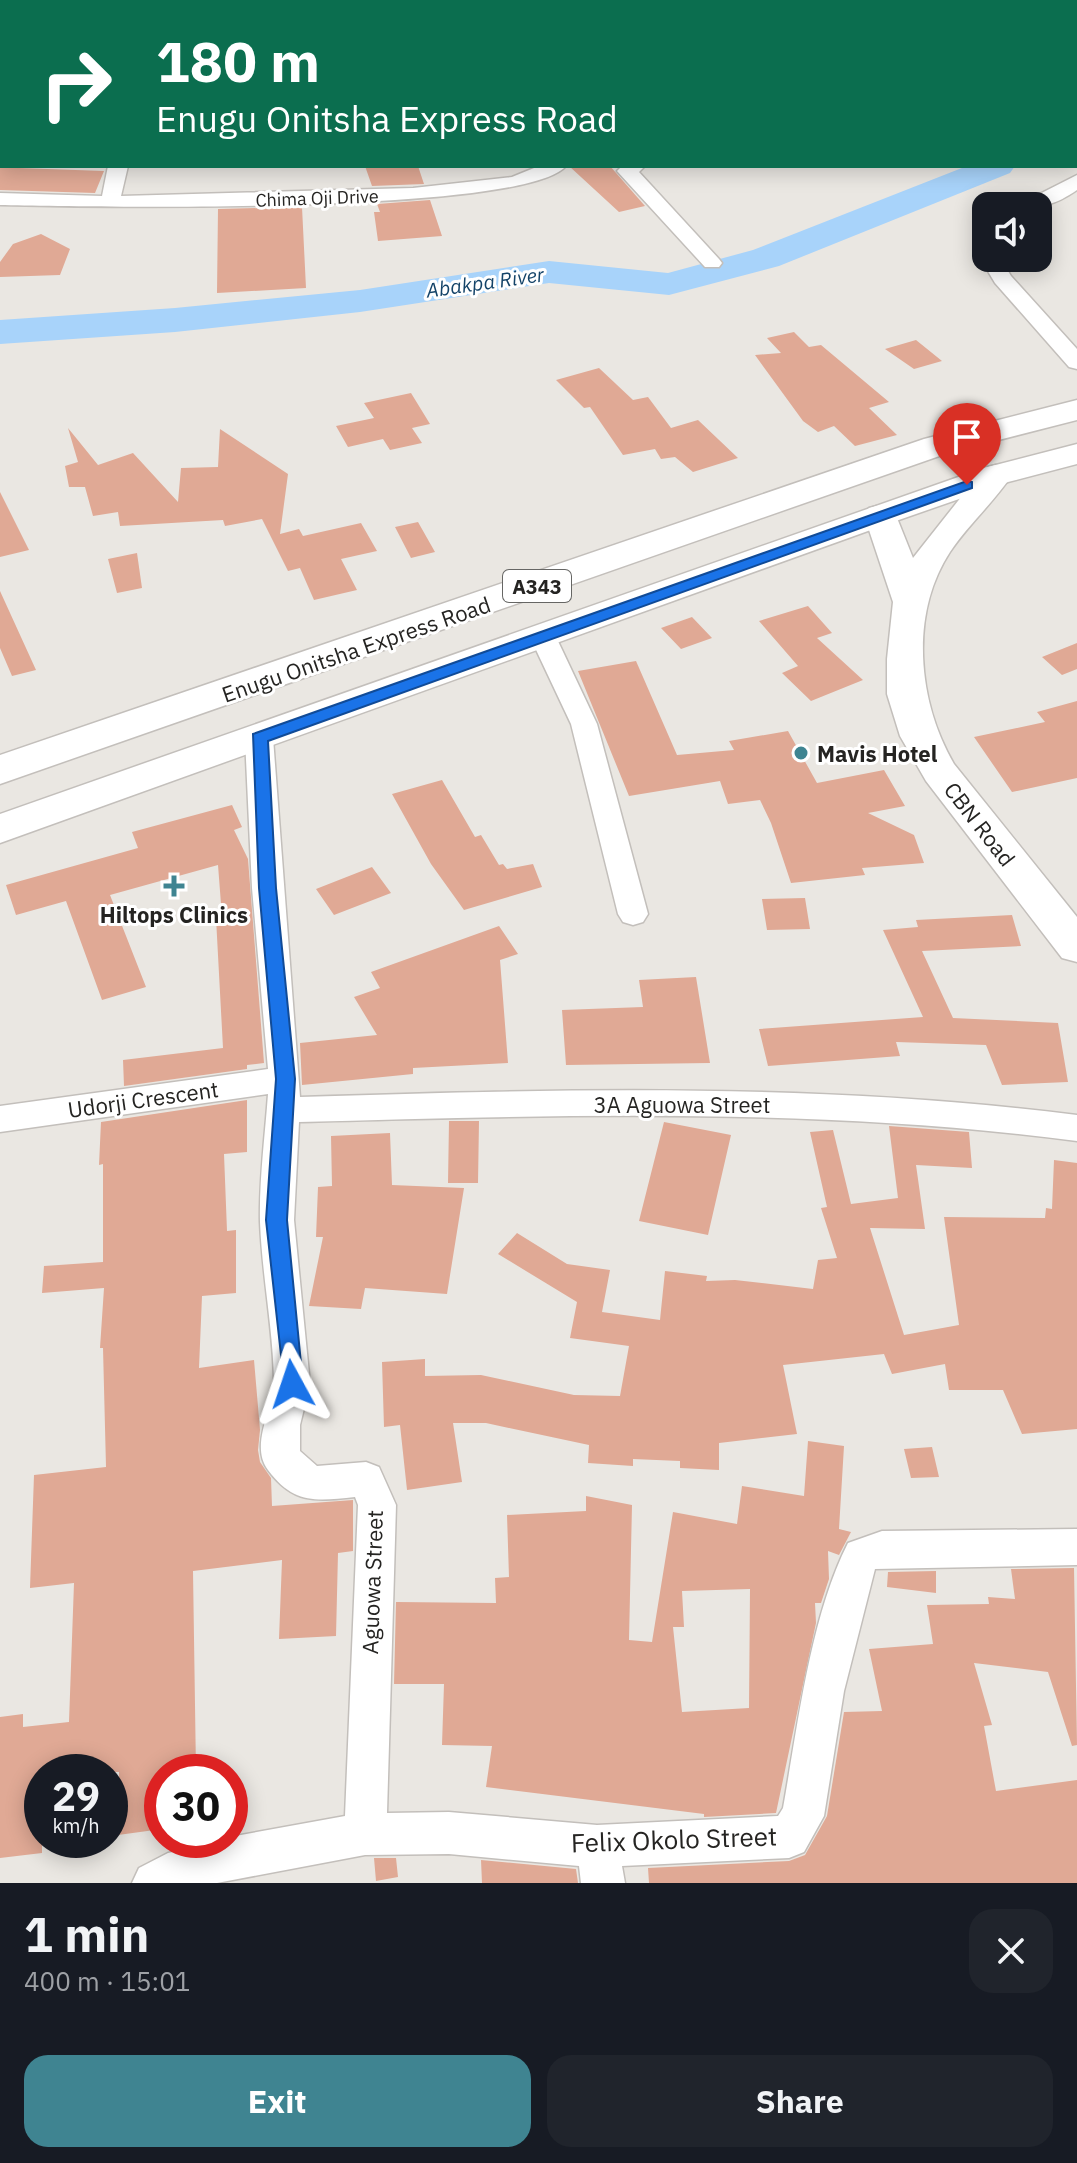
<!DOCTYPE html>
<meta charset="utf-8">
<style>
:root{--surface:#171b24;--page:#20242c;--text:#f1f3f6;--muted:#9ea1a6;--accent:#3f8491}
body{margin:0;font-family:"IBM Plex Sans",sans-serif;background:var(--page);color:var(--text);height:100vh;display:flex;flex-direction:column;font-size:30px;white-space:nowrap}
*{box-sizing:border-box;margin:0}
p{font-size:26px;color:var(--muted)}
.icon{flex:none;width:44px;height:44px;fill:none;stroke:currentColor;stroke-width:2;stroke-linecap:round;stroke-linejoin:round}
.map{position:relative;height:1883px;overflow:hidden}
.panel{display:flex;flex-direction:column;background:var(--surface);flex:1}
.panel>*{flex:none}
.top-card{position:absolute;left:0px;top:0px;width:1078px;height:168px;box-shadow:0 4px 20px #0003;background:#0b6e4f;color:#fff;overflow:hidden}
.controls{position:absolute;left:972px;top:192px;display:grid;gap:16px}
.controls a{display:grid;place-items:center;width:80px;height:80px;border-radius:16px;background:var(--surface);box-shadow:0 4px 20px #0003;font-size:40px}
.speed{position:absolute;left:24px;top:1754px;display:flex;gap:16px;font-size:40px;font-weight:700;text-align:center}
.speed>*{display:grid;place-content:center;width:104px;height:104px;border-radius:50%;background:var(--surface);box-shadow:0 4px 20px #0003;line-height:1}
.speed small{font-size:20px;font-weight:400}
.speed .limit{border:12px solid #d22;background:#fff;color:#111}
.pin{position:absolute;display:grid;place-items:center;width:68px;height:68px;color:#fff;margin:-82px -34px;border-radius:50% 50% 50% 0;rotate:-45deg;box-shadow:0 0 8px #0007}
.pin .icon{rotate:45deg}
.me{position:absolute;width:88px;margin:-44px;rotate:355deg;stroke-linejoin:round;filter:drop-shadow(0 0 6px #0008)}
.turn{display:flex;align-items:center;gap:28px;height:168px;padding:0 24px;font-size:36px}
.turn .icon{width:104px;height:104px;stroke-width:2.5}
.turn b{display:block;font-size:56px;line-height:68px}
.round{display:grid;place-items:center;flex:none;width:84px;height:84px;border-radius:24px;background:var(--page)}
.summary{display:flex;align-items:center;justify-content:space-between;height:136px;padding:0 24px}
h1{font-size:48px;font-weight:700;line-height:60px}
.cta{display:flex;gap:16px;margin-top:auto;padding:16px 24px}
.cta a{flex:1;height:92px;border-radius:24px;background:var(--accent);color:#fff;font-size:32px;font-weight:700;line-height:92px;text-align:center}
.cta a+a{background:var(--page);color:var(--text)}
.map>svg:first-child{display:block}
</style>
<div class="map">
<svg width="1077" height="1883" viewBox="0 0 1077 1883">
<rect width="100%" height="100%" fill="#eae7e2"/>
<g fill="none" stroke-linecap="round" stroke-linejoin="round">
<!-- river -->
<path fill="#a8d3fa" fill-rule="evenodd" d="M1077 95V116H1076V95Z
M967 166H1015L1010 173 779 266 669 295 549 283 360 312 175 332 0 344V320L175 308 360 290 549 261 668 273 753 250Z"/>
</g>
<!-- building -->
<path fill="#e0a995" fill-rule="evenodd" d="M365 166H418L424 184 372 186Z
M569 166H610L645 206 619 212Z
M0 167 19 168 104 171 95 193 0 190Z
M430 200 442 236 378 241 374 212H380L377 204Z
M302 207 306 288 217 293 218 209Z
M41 234 70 249 60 275 0 277V262L13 244Z
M794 332 809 347 821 345 889 402 869 408 897 435 855 446 834 426 818 432 803 421 755 355 781 353 767 338Z
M916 340 942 361 914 369 885 349Z
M599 368 633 400 648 397 671 428 698 420 738 458 693 472 675 457 661 459 655 449 623 455 590 407 584 408 556 380Z
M411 393 430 424 412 428 422 443 390 450 383 439 348 447 336 426 374 418 364 403Z
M68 428 98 465 133 453 178 502 181 468 218 467 220 429 288 474 280 534 299 529 303 536 361 523 377 551 341 559 357 590 314 600 300 568 288 571 262 519 225 526 223 520 120 526 118 512 93 516 85 487H69L65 466 78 462Z
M0 492 29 550 0 557Z
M418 522 435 552 411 558 395 527Z
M137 553 142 588 117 593 108 559Z
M0 591 36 670 12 676 0 648Z
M808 606 832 633 817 638 863 680 811 701 782 673 798 666 759 621Z
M692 617 712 638 681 649 661 628Z
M1077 643V669L1062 675 1042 657Z
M636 661 677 755 734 750 729 741 788 731 817 783 884 770 905 806 868 813 914 835 924 863 862 868 865 875 791 883 771 823 760 800 728 804 720 781 629 796 578 671Z
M1077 701V778L1012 792 974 737 1045 722 1037 712Z
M442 780 475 837 481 835 499 865 503 864 507 869 533 864 542 887 464 910 431 864 392 794Z
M232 805 242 827 234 830 248 859 264 1063 247 1065V1069L124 1086 123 1060 223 1048 216 918 222 917 218 865 110 895 146 987 102 1000 66 901 16 915 6 885 138 848 132 832Z
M372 867 391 893 334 915 316 889Z
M805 898 810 929 767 930 762 899Z
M1012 915 1021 946 922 951 953 1018 1058 1023 1068 1082 1002 1085 986 1045 896 1042 900 1056 768 1066 759 1029 923 1017 883 930 918 927 916 920Z
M499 926 518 954 500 960 508 1063 413 1068V1074L302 1085 300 1043 377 1035 354 997 380 988 371 972Z
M696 977 710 1063 566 1065 562 1010 643 1007 639 980Z
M247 1100V1152L224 1154 227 1231 236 1230V1293L202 1296 199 1368 254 1360 260 1430 258 1450 260 1462 271 1478 272 1506 353 1500V1551L338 1553 336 1636 279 1639 282 1560 193 1571 196 1772H162V1829L118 1835 119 1772H42V1853L0 1858V1717L23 1714V1727L69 1722 74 1583 30 1588 34 1475 106 1467 103 1348H100L104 1288 42 1293 44 1266 103 1262V1164L99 1165 101 1122Z
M449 1121H479L478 1183H448Z
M664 1122 731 1135 708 1235 639 1221Z
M889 1126 969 1132 972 1168 916 1165 925 1229 870 1228 904 1335 959 1325 944 1217 1045 1218 1046 1208 1052 1209 1054 1160 1077 1163V1429L1022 1434 1003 1390H949L945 1364 892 1374 884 1354 783 1365 797 1434 719 1443V1470L680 1468V1461L633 1459V1466L588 1463 589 1445 486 1423H453L462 1482 407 1490 400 1425 384 1427 382 1362 425 1359V1376L481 1375 574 1395 620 1396 629 1346 570 1338 577 1302 498 1254 517 1233 567 1264 610 1270 602 1312 660 1320 665 1271 707 1276 706 1281 735 1280 813 1289 818 1260 837 1258 821 1208 827 1207 810 1132 833 1130 851 1204 898 1198Z
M390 1133 392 1185 464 1188 447 1294 365 1288 361 1309 309 1306 323 1237H316L318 1187 332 1186 331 1136Z
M808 1441 844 1446 839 1529 851 1532 839 1555 828 1551 829 1579 821 1603H815L816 1623 776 1813 704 1817V1814L486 1787 492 1746 442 1745 444 1684H394L396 1602 496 1603 495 1578 509 1577 507 1515 586 1511V1496L632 1505 629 1640 652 1642 673 1512 737 1524 742 1486 804 1496ZM750 1589 749 1708 682 1712 673 1627H684L682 1591Z
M932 1447 939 1477 911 1478 904 1449Z
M1074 1568 1077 1745 1072 1746 1048 1672 974 1663 992 1725 984 1726 996 1791 1077 1780V1883H649L648 1868 789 1861 805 1855 827 1816 844 1712 882 1711 869 1649 933 1644 927 1605 989 1604 988 1597 1015 1599 1011 1569Z
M936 1571V1593L887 1587 888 1572Z
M374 1858H396L398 1877 376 1881Z
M481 1860 576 1869 578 1883H482Z"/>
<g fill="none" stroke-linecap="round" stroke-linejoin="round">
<defs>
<path id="minor" d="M0 107H2V119H0Z
M1076 154H1077V166H1076Z
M108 166H128L121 196 413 188 512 177 539 166H566C524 215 83 207 0 205V193L102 196Z
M645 166 639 172 719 259 722 263 719 267H705L617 171 622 166Z
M1077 175V190C1052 207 1044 206 1016 206Z
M986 253V258H1000L1011 276 1077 349V369L1069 367 995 283 980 258Z
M543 629 552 631 556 637 597 724 648 914 643 922 633 925 623 922 618 914 571 724 530 637 534 631Z
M259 729 269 732 273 738 300 1097C560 1089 818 1082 1077 1115V1141C818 1107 560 1115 299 1122L294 1220 310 1384 300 1425V1451L317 1466 366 1462 379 1467 396 1505 387 1813 449 1812 597 1825 778 1816 783 1808C798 1725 810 1618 848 1543L882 1531 1077 1529V1565L875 1569 844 1691 824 1816 804 1852 789 1858 622 1866 625 1883H581L579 1866 449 1854 365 1855 217 1883H132L139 1868 168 1853 230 1840V1837L345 1816 358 1505 355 1497C317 1501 294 1505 268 1470 249 1445 274 1408 274 1381 273 1328 262 1275 260 1222 259 1180 265 1136 268 1094L0 1132V1106L268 1069 252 888 245 738 249 732Z"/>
<path id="secondary" d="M996 465 1008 468 1012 475C994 502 968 525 950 552 909 615 918 702 954 764L1077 917V962L1062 958 926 781 900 736 887 694V659L893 602 864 515 869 508 881 505 893 508 913 558 984 468Z"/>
<path id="trunk" d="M1077 400V420L948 453 0 784V755L924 439Z
M1077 444V464L1008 482 893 522 0 843V814L984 468Z"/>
</defs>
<!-- minor casing -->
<use href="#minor" stroke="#c3bfbb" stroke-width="3"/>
<!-- secondary casing -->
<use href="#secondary" stroke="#c3bfbb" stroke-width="3"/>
<!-- trunk casing -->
<use href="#trunk" stroke="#c3bfbb" stroke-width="3"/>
<!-- minor -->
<use href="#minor" fill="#fff" fill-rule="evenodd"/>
<!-- secondary -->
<use href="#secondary" fill="#fff" fill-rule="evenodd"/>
<!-- trunk -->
<use href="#trunk" fill="#fff" fill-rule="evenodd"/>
</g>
<!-- route -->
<path fill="#1a73e8" stroke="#114b97" stroke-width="2" d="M967 481 972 482V488L268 741 276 888 295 1079 287 1220 303 1384 300 1391 292 1394 285 1391 266 1220 276 1079 259 888 253 734Z"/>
<!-- markers -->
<g fill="#3f8491" stroke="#fff" stroke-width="3">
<circle cx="801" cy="753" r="8"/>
<path d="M170 874h8v8h8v8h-8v8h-8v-8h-8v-8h8z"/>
</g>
<g text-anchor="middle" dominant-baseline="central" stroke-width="6" stroke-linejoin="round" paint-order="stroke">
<!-- far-street labels -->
<g font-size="18" fill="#252422" stroke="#fff">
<text transform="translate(317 198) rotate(-2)">Chima Oji Drive</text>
</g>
<!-- far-water labels -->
<g font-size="20" font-style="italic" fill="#134368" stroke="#fff">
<text transform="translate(485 282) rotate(-8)">Abakpa River</text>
</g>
<!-- shield labels -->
<rect fill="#fff" stroke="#666664" stroke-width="2" x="503" y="570" width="68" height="32" rx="6"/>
<g font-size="20" font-weight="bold" fill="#252422">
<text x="537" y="586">A343</text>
</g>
<!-- street labels -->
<g font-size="22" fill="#252422" stroke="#fff">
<text transform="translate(356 649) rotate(-19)">Enugu Onitsha Express Road</text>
<text transform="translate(980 824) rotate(52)">CBN Road</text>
<text transform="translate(143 1099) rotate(-8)">Udorji Crescent</text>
<text x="682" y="1104">3A Aguowa Street</text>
<text transform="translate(372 1582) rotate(-88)">Aguowa Street</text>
</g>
<!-- poi labels -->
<g font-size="22" font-weight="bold" fill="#252422" stroke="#fff" text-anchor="start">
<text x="817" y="753">Mavis Hotel</text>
<text x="174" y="914" text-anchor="middle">Hiltops Clinics</text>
</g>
<!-- near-street labels -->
<g font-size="26" fill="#252422" stroke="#fff">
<text transform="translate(674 1839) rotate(-2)">Felix Okolo Street</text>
</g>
</g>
</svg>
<div class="controls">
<a><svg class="icon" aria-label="sound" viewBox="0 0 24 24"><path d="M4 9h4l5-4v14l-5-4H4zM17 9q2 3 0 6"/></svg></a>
</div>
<div class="speed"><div>29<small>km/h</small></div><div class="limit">30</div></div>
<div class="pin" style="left:967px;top:485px;background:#d93025"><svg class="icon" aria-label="arrive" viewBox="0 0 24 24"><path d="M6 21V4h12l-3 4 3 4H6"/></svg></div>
<svg class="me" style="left:292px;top:1384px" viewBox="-20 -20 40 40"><path d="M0-17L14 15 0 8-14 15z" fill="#1a73e8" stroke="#fff" stroke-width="4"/></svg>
<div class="top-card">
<div class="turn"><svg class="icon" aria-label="right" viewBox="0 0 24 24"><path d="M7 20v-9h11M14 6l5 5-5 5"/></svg><div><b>180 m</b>Enugu Onitsha Express Road</div></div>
</div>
</div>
<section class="panel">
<div class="summary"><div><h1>1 min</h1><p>400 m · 15:01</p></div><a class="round"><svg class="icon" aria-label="close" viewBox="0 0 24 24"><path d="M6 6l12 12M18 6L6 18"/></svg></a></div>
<div class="cta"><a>Exit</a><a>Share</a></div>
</section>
